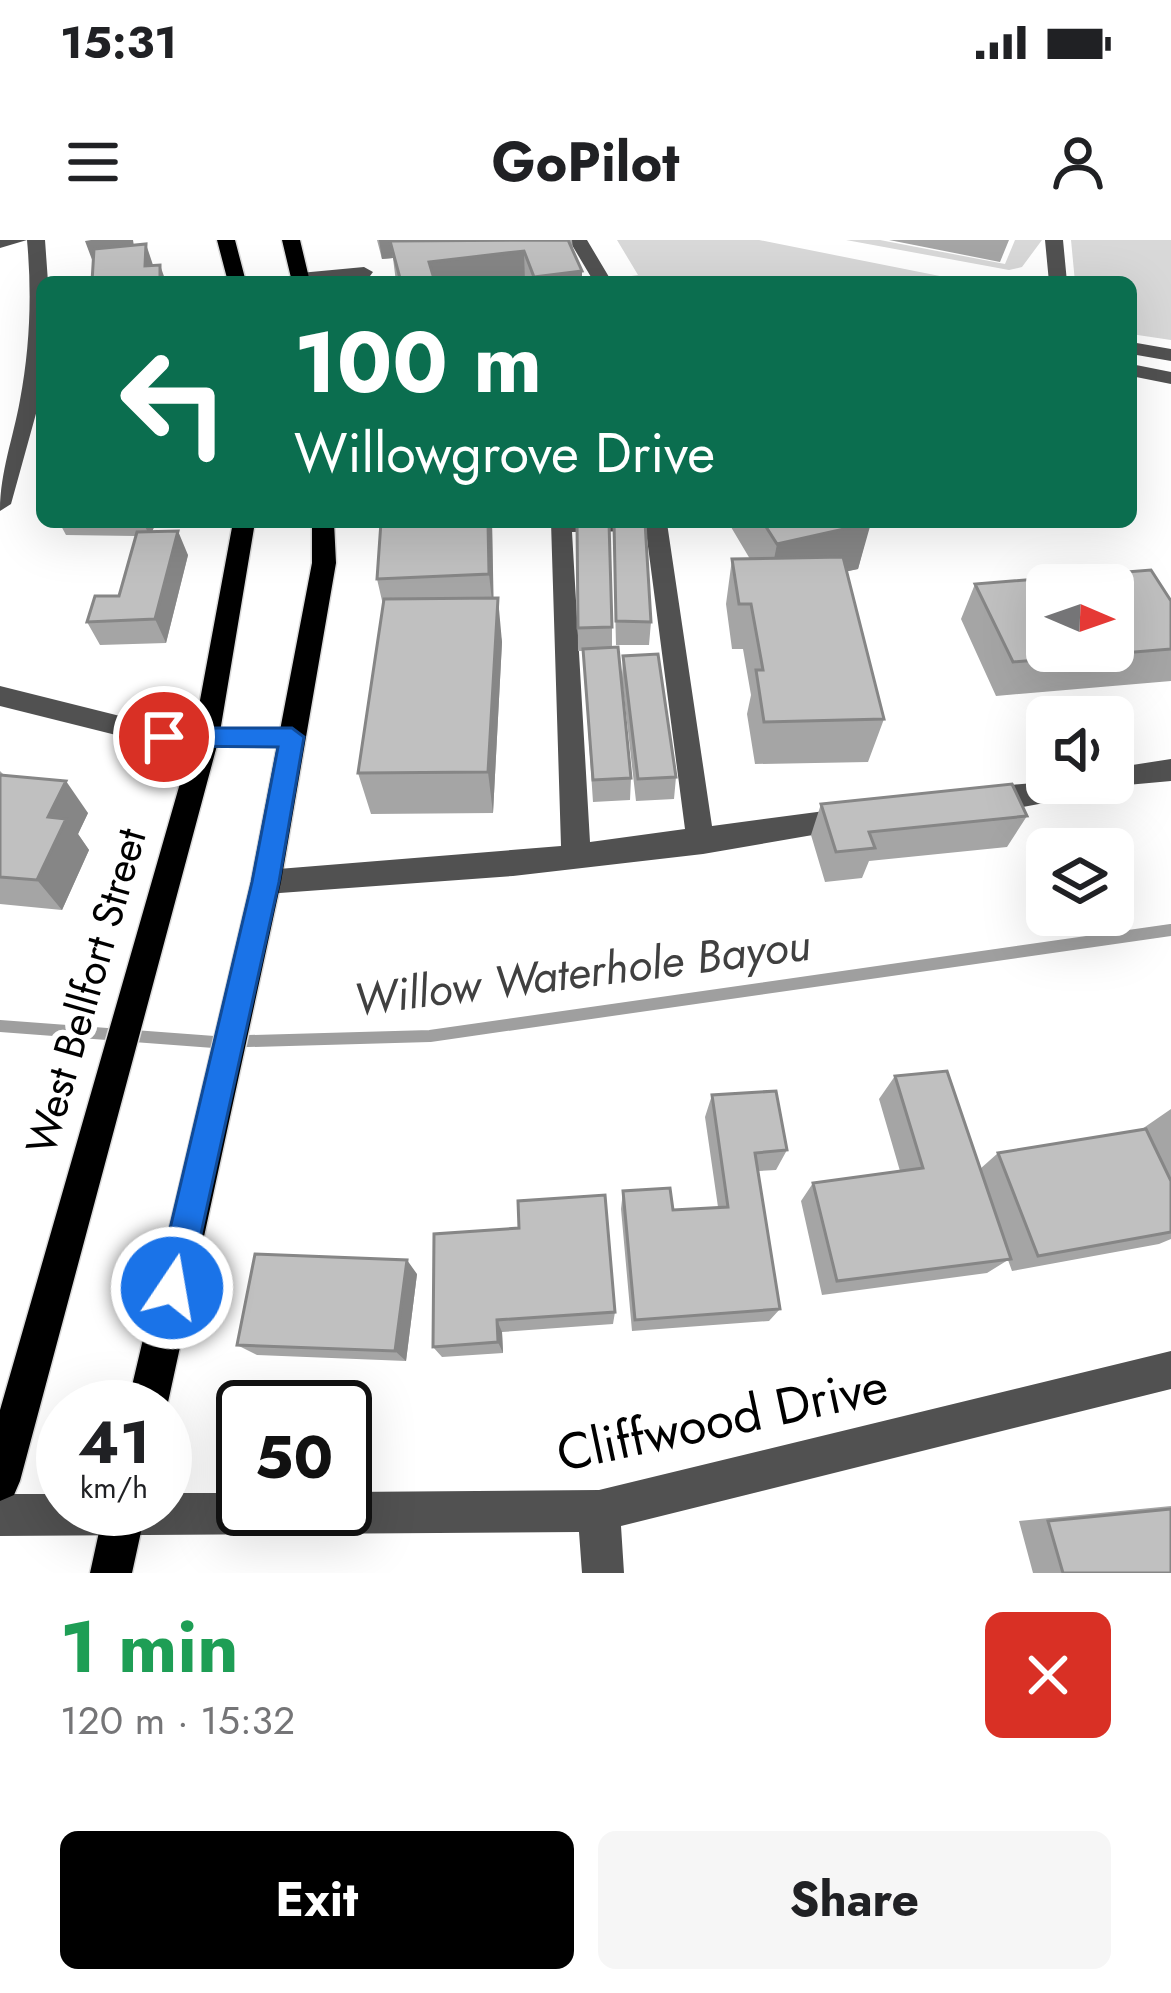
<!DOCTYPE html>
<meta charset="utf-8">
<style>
:root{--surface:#fff;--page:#f6f6f6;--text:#202124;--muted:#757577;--accent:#000}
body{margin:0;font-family:Jost,sans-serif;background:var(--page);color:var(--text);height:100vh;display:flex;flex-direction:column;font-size:45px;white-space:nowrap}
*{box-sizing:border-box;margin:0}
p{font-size:39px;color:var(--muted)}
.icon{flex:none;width:66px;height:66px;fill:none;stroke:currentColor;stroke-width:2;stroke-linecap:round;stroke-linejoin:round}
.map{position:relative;height:1333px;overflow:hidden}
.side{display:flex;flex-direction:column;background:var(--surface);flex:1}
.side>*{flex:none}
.banner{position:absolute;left:36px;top:36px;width:1101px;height:252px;border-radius:18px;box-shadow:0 12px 48px #0002;background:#0b6e4f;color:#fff;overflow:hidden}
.needle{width:78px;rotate:92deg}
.controls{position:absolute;left:1026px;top:324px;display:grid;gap:24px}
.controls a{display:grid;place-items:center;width:108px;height:108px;border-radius:18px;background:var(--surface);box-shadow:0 12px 48px #0002;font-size:60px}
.speed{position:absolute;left:36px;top:1140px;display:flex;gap:24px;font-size:60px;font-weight:700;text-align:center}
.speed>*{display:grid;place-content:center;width:156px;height:156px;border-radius:50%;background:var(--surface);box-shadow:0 12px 48px #0002;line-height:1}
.speed small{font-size:30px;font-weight:400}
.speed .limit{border:6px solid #111;border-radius:18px;background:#fff;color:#111}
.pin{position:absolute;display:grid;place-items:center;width:102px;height:102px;color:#fff;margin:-51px;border:6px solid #fff;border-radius:50%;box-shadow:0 3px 12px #0007}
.me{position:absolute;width:132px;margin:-66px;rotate:12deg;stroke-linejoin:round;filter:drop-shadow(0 0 9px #0008)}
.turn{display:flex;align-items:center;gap:42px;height:252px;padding:0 60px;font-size:54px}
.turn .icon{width:156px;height:156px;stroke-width:2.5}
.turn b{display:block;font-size:84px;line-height:102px}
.round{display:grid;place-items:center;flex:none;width:126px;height:126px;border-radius:18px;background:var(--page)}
.summary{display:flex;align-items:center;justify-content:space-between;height:204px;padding:0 60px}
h1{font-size:72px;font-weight:700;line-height:90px;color:#1e9e55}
.action{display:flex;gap:24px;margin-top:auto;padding:24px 60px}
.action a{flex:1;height:138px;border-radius:18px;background:var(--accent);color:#fff;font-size:48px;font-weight:700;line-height:138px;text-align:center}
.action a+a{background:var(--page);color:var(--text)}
.status{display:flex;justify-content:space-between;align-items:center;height:84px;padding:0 60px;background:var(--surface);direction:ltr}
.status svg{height:33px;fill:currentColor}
header{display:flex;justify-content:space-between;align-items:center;height:156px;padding:0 60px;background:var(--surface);font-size:54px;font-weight:700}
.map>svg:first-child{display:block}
</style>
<div class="status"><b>15:31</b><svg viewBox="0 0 49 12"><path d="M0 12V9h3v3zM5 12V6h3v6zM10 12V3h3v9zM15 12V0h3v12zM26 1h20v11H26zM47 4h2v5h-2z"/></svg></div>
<header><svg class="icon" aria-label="menu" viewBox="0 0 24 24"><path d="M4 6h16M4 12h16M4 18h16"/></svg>GoPilot<svg class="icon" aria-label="person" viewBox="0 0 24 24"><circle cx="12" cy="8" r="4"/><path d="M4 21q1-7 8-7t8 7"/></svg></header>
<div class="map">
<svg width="1171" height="1333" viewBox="0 0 1171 1333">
<rect width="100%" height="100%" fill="#fff"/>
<!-- green -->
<path fill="#d8d8d8" d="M617 0H759L970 42H629L618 38 638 35Z
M846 0H880L1005 24 1015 0H1042L1022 27 1009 30Z
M1071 0H1171V100L1131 94V42H1075Z"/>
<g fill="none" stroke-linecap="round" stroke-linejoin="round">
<!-- stream -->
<path stroke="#9f9f9f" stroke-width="12" d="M0 786 214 802 430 796 1171 690"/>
<defs>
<path id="major" d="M217 0H235L246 42H228Z
M282 0H300L310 42H292Z
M233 282H255L219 498 20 1241 14 1255 0 1261V1170L193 498Z
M312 282H334L336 323 281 642 167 1167 165 1171V1167H127L251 642 312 323Z
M104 1269H146L132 1333H90Z"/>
</defs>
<!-- major casing -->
<use href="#major" stroke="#dbdbdb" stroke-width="3"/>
<!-- minor -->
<path fill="#515151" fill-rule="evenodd" d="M0 0H45L48 42H42V152L11 264 0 271C0 232 13 199 20 160 30 107 32 54 27 0L0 8Z
M569 0H587L612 42H594Z
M1045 0H1063L1067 42H1049Z
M364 27 373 32 370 36 315 42 291 38 300 33Z
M1131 102 1171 109V121L1131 114Z
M1131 124 1171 132V144L1131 136Z
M551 282 667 283 712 586 855 567 869 578 865 586 703 614 513 636 266 654 256 651 251 642 256 633 266 630 561 606ZM646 291 685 589 590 602 572 292Z
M0 446 164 487H292L305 497 292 507H164L0 466Z
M1171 519V541L1105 547 1093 554 980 575 966 564C983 536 1082 543 1113 543V528Z
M1171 1111V1149L621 1286 624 1333H582L579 1292 0 1296V1254H63V1269H165V1253H243V1269H345V1252L599 1250Z"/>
<!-- major -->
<use href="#major" fill="#000" fill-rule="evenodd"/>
</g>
<!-- wall -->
<path fill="#a5a5a5" d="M377 0H572L573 9 582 31V42H396L393 18 382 19Z
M889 0H1009L1000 22Z
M59 282H156L152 292 188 315 166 403 100 405 87 382 119 356 136 296 66 295Z
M381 282H492L493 358 502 402 493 573 371 574 358 533 383 365 377 339Z
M577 282 612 387V408L631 538 630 560 593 562 583 411H578Z
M613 282 651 382 649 405H616Z
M728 282H870L858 329 847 331 884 479 868 522 755 524 747 474 751 455 743 409H732L726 364 732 319H750Z
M975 344 1171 361V441L996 456 961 379Z
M623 416 676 537 674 559 636 561 622 439Z
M0 531 4 535 88 573 78 594 89 610 62 670 0 664Z
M821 564 1027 576 1007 607 869 621 862 638 825 642 811 595Z
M895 836 980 929 998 913 1142 889 1171 869V999L1159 1004 1012 1031 1008 1020 987 1033 822 1055 801 961 813 943 900 931 879 859Z
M712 855 787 910 776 930 758 931 780 1069 769 1081 632 1091 621 969 623 951 673 970 718 967 705 877Z
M434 994 615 1072 613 1084 502 1092 503 1113 442 1117 433 1107Z
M417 1034 406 1121 257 1115 237 1105Z
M1171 1266V1333H1033L1019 1281Z"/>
<!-- shaded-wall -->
<path fill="#868686" d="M91 0H133L136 19 94 25 85 1Z
M379 0H411L390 1 393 18 382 19Z
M436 0 524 11 525 42H432L417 34Z
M146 4 154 28 160 25 166 42H130L145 26Z
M582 31V42H534V37Z
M143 282H156L150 297Z
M488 282H492L494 379 489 334Z
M871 283 858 329 768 349 777 304Z
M178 291 188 315 166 403 155 379Z
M498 358 502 402 493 573 488 532Z
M66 541 88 573 78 594 89 610 62 670 37 640 48 577Z
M407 1020 417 1034 406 1121 395 1111Z
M497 1080 502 1092 503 1113 498 1102Z"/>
<!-- building -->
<path fill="#c0c0c0" stroke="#868686" stroke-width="3" fill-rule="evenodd" d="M568 0 582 31 534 37 524 11 429 22 435 42H401L390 1Z
M146 4 145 26 160 25V39L130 42H92L94 9Z
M381 282H488L489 334 377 339Z
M577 282H609L612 387 578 388Z
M614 282H645L651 382 616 381Z
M763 282H870L871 283 777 304Z
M178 291 155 379 87 382 95 356H119L137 292Z
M843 317 884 479 764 482 756 430H763L751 364H739L732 319Z
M1151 330 1171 361V409L1013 422 975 344ZM1047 345H1113V411H1047Z
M498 358 488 532 358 533 384 359Z
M618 407 631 538 593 540 583 409Z
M658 414 676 537 638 539 623 416Z
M0 535 66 541 48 577 66 579 37 640 0 637Z
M1012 544 1027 576 869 592 875 608 836 612 821 564Z
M947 831 1011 1019 837 1041 813 943 923 928 895 836Z
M776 851 787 910 755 913 780 1069 635 1080 623 951 670 948 673 970 728 967 712 855Z
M1146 889 1171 941V992L1038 1016 998 913Z
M605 955 615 1072 497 1080 498 1102 433 1107 434 994 519 988 518 961Z
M255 1014 407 1020 395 1111 237 1105Z
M1171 1269V1333H1063L1048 1281Z"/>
<!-- route -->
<path fill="#1a73e8" stroke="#114b97" stroke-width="3" d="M164 488H292L304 497 279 642 189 1048 184 1060 172 1065 161 1060 156 1048 252 642 278 507 164 506 152 497Z"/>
<g text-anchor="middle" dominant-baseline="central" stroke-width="12" stroke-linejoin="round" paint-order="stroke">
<!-- street labels -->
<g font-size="42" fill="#000" stroke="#fff">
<text transform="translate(86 751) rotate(-74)">West Bellfort Street</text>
</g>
<!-- water labels -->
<g font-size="45" font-style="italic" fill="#404040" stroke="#fff">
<text transform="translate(582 732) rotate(-7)">Willow Waterhole Bayou</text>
</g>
<!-- near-street labels -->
<g font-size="51" fill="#000" stroke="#fff">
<text transform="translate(722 1179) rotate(-12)">Cliffwood Drive</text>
</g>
</g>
</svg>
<div class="controls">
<a><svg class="needle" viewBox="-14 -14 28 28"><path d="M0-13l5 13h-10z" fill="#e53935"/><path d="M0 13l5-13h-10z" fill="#757577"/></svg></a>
<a><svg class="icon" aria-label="sound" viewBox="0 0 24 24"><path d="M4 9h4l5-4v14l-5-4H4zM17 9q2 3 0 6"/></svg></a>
<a><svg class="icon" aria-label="layers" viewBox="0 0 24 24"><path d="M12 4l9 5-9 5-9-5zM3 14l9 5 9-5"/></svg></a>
</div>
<div class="speed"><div>41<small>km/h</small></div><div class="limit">50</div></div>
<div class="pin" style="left:164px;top:497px;background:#d93025"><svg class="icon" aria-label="arrive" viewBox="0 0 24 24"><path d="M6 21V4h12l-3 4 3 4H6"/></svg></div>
<svg class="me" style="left:172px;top:1048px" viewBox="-20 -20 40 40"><circle r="17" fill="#1a73e8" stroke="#fff" stroke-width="3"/><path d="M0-11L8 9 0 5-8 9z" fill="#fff"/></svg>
<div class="banner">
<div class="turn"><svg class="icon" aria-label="left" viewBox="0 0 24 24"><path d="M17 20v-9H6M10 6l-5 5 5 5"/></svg><div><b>100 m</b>Willowgrove Drive</div></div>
</div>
</div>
<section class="side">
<div class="summary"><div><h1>1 min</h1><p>120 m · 15:32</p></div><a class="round" style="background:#d93025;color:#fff"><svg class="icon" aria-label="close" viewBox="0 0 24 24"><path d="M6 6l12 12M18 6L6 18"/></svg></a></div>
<div class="action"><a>Exit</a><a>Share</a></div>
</section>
